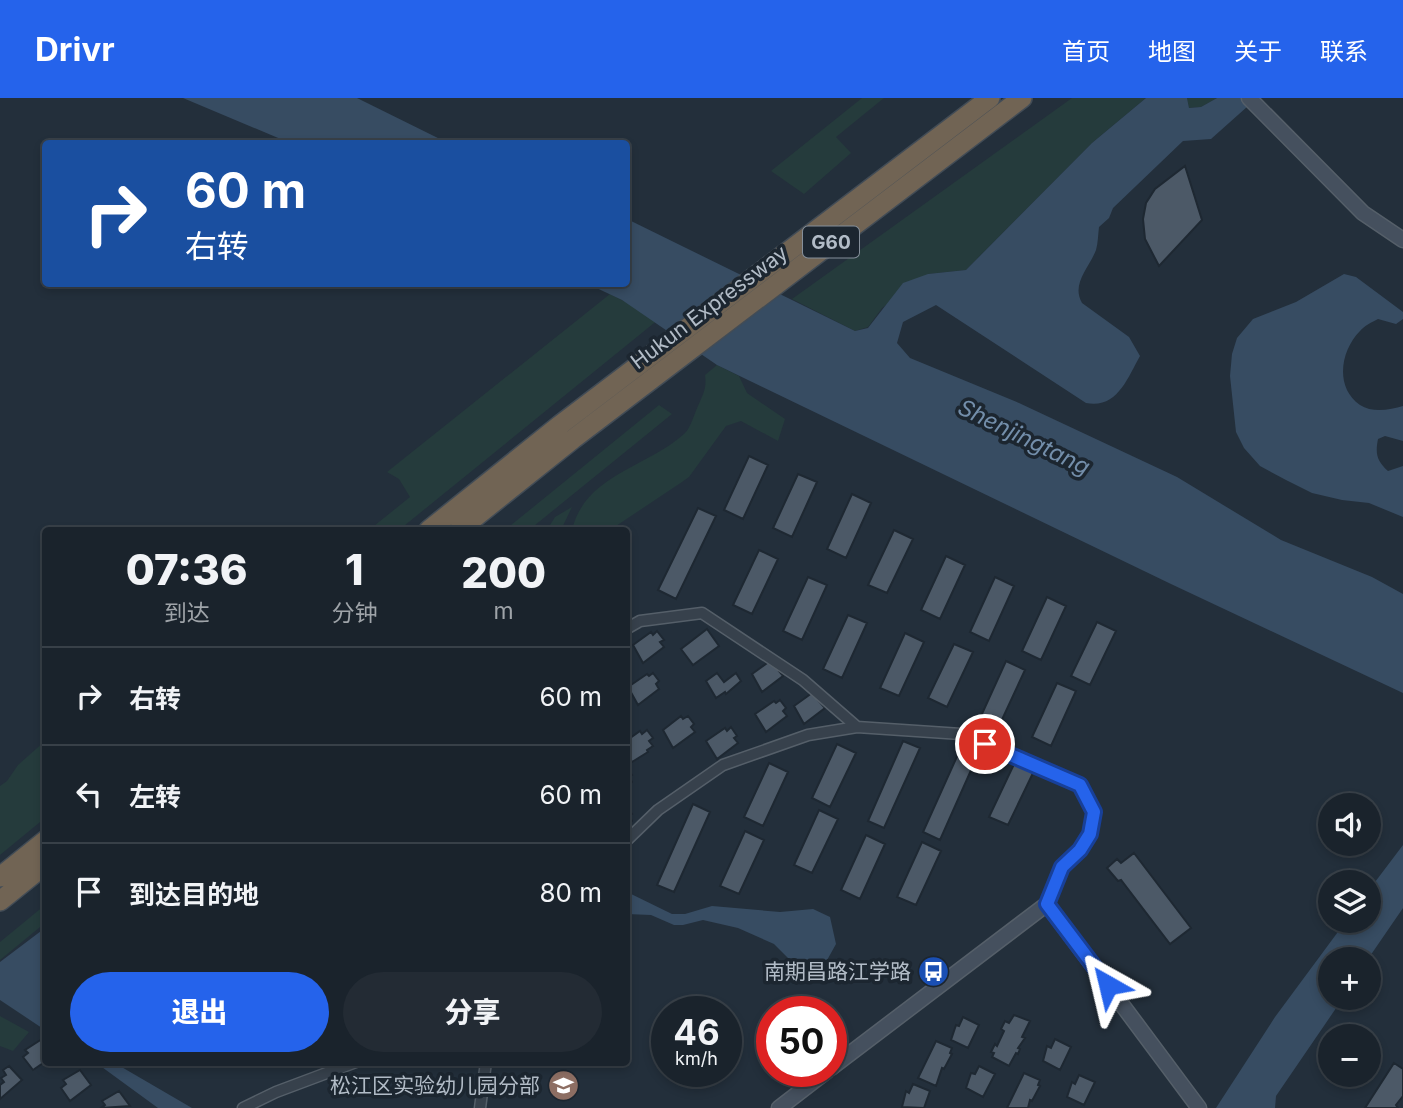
<!DOCTYPE html>
<html lang="zh">
<meta charset="utf-8">
<style>
:root{--surface:#1a232c;--page:#232b34;--text:#f1f3f6;--muted:#9fa4a9;--line:#384048;--accent:#2563eb}
body{margin:0;font-family:Inter,"Noto Sans SC",sans-serif;background:var(--page);color:var(--text);height:100vh;display:flex;flex-direction:column;font-size:26px;white-space:nowrap}
*{box-sizing:border-box;margin:0}
p{font-size:23px;color:var(--muted)}
.icon{flex:none;width:38px;height:38px;fill:none;stroke:currentColor;stroke-width:2;stroke-linecap:round;stroke-linejoin:round}
.map{position:relative;flex:1;overflow:hidden}
.details{position:absolute;left:42px;top:429px;width:588px;height:539px;display:flex;flex-direction:column;background:var(--surface);border-radius:7px;box-shadow:0 4px 10px #0003,0 0 0 2px var(--line)}
.details>*{flex:none}
.banner{position:absolute;left:42px;top:42px;width:588px;height:147px;border-radius:7px;box-shadow:0 4px 10px #0003,0 0 0 2px var(--line);background:#1a4fa0;color:#fff;overflow:hidden}
.controls{position:absolute;left:1318px;top:695px;display:grid;gap:14px}
.controls a{display:grid;place-items:center;width:63px;height:63px;border-radius:50%;background:var(--surface);box-shadow:0 4px 10px #0003,0 0 0 2px var(--line);font-size:35px}
.speed{position:absolute;left:651px;top:898px;display:flex;gap:14px;font-size:35px;font-weight:700;text-align:center}
.speed>*{display:grid;place-content:center;width:91px;height:91px;border-radius:50%;background:var(--surface);box-shadow:0 4px 10px #0003,0 0 0 2px var(--line);line-height:1}
.speed small{font-size:18px;font-weight:400}
.speed .limit{border:10px solid #d22;background:#fff;color:#111}
.pin{position:absolute;display:grid;place-items:center;width:60px;height:60px;color:#fff;margin:-30px;border:4px solid #fff;border-radius:50%;box-shadow:0 2px 7px #0007}
.me{position:absolute;width:77px;margin:-38px;rotate:323deg;stroke-linejoin:round;filter:drop-shadow(0 0 5px #0008)}
.turn{display:flex;align-items:center;gap:24px;height:147px;padding:0 28px;font-size:32px}
.turn .icon{width:91px;height:91px;stroke-width:2.5}
.turn b{display:block;font-size:49px;line-height:60px}
.eta{display:flex;justify-content:space-evenly;align-items:center;height:119px;text-align:center}
.eta b{font-size:42px;font-weight:800;line-height:49px}
.primary-button{display:flex;gap:14px;margin-top:auto;padding:14px 28px}
.primary-button a{flex:1;height:80px;border-radius:42px;background:var(--accent);color:#fff;font-size:28px;font-weight:800;line-height:80px;text-align:center}
.primary-button a+a{background:var(--page);color:var(--text)}
ul{padding:0;list-style:none}
li{display:flex;align-items:center;gap:21px;height:98px;padding:0 28px;border-top:2px solid var(--line)}
li div{flex:1}
li b{display:block;font-size:26px}
li em{font-style:normal}
header{display:flex;align-items:center;gap:42px;box-sizing:border-box;height:98px;padding:0 35px;background:var(--accent);color:#fff}
header strong{font-size:33px}
nav{display:flex;gap:38px;margin-inline-start:auto;font-size:24px}
.map>svg:first-child{display:block}
</style>
<header>
<strong>Drivr</strong>
<nav><a>首页</a><a>地图</a><a>关于</a><a>联系</a></nav>
</header>
<div class="map">
<svg width="1403" height="1010" viewBox="0 0 1403 1010">
<rect width="100%" height="100%" fill="#232f3b"/>
<!-- green -->
<path fill="#253b3c" d="M862 0H884L836 39 851 55 804 96 771 73Z
M1072 0H1146L1092 45 966 172 928 176 882 210 868 229 855 233 792 201Z
M1187 0H1217L1201 9 1189 10Z
M610 196 659 221 399 432H369L410 399 399 381 387 374Z
M717 267 739 278 747 295 785 321 778 343 741 323 726 328 689 379 682 384 610 432H572C585 377 646 370 684 336 691 330 694 316 698 308 703 296 707 290 705 277Z
M659 307 672 316 529 432H505Z
M572 409 561 432H547L555 419Z
M45 643V720L0 757V688L7 683 18 667Z
M45 807V825L0 862V844Z
M0 918 29 934 13 953 0 948Z"/>
<!-- water -->
<path fill="#374c62" d="M183 0H357L448 45H290Z
M1146 0H1187L1189 10 1201 9 1217 0H1257L1211 41 1183 43 1113 110 1109 120 1099 129C1098 137 1098 145 1096 152 1089 170 1071 186 1082 205L1129 239 1140 258C1127 281 1117 311 1086 305L936 207 903 224 897 245 910 260 1019 305 1177 379 1281 442 1372 479 1403 496V595L1171 486 717 267 622 202 588 186H626L627 121 855 233 868 230 903 185 928 176 966 172 1092 45Z
M1344 176 1356 179 1403 214V221L1396 226 1378 221C1372 224 1364 228 1360 233 1341 252 1334 289 1360 307 1372 315 1390 312 1403 308V343L1385 338 1378 341C1375 356 1377 363 1388 373L1403 368V419L1369 405 1342 402 1312 395 1286 382 1260 368 1244 350 1236 334 1230 278 1232 256 1237 240 1253 221 1296 204Z
M1403 747V810L1368 861H1330V900H1343L1276 998 1275 1010H1216L1275 919 1346 823 1368 822 1369 792Z
M627 794 672 816H685L712 808 780 814 813 811 830 819 836 846 826 864 813 869H801L792 864 774 846 738 830 703 822 683 827H674L651 817 627 816Z
M45 830V932L0 902V864Z
M95 964H113L192 1010H158Z"/>
<!-- building -->
<path fill="#4c5967" stroke="#1e2832" stroke-width="2" d="M1185 68 1202 122 1159 168 1145 141 1143 121 1146 105 1155 91Z
M749 358 768 367 743 421 724 412Z
M798 376 817 384 792 439 773 430Z
M852 396 871 405 846 460 827 451Z
M698 410 716 418 676 501 658 492Z
M894 432 913 441 887 495 868 487Z
M759 452 778 461 752 516 733 507Z
M946 458 965 467 940 521 921 512Z
M808 479 827 487 802 542 783 533Z
M995 479 1014 488 989 543 970 534Z
M1047 499 1066 508 1041 562 1022 553Z
M848 517 867 525 842 580 823 571Z
M1097 524 1116 533 1090 587 1071 578Z
M707 531 719 548 693 567 681 551Z
M657 533 664 542 660 544 664 549 643 565 633 547 651 534 653 537Z
M905 535 924 544 899 598 880 590Z
M954 546 973 554 947 609 928 600Z
M770 563 782 570 779 573 783 578 762 594 752 576Z
M1006 563 1025 572 1000 626 981 618Z
M653 575 659 583 656 586 659 591 638 607 628 589 647 576 649 578Z
M717 575 724 584 736 575 741 583 726 596 725 594 716 600 706 583Z
M1057 585 1076 593 1051 648 1032 639Z
M812 595 825 610 804 626 794 608Z
M780 602 786 610 783 613 787 618 766 634 755 616 774 603 776 605Z
M681 618 683 621 688 618 694 626 691 629 695 634 673 650 663 632Z
M731 629 737 638 734 640 738 645 717 661 706 643 725 630 727 633Z
M647 632 653 640 649 643 653 648 647 652 648 654 632 664 626 657V643L640 633 642 636Z
M903 643 920 650 884 730 868 723Z
M837 646 856 655 830 709 812 700Z
M959 654 976 661 940 742 923 734Z
M1015 664 1034 673 1008 727 989 719Z
M769 665 788 674 763 728 744 719Z
M626 669 632 677 629 679 632 684 626 691Z
M693 706 710 714 674 794 657 787Z
M626 708 632 716 629 718 632 723 626 730Z
M819 712 838 721 812 775 794 767Z
M745 733 764 742 739 796 720 788Z
M866 737 885 746 860 801 841 792Z
M922 744 941 753 916 807 897 799Z
M1134 755 1191 830 1170 846 1121 782 1118 783 1107 770 1117 761 1121 765Z
M1014 917 1030 923 1022 939 1025 940 1018 950 1020 951 1018 956 1016 955 1009 968 992 959 994 955 991 954 995 946 997 948 1004 933 1001 931 1005 923 1009 925Z
M963 919 979 927 968 950 951 942 956 927 959 928Z
M42 941 46 946V963L33 972 23 959 28 955 25 952Z
M1055 941 1071 949 1060 972 1043 963 1047 948 1051 950Z
M936 943 952 950 950 955 952 956 944 971 942 970 936 988 918 980Z
M1394 965 1403 971V998L1396 1007 1398 1010H1365Z
M9 968 22 982 0 1001V987L4 984 1 980 6 977 3 972Z
M979 968 995 976 983 999 966 990 971 975 975 976Z
M80 972 91 987 70 1003 61 990 66 986 63 982Z
M1024 975 1040 982 1038 987 1040 988 1032 1003 1030 1002 1028 1010H1007Z
M1079 977 1095 984 1084 1007 1067 999 1072 984 1075 986Z
M913 986 930 993 924 1010 902 1009 906 993 909 995Z
M119 993 130 1008 101 1010 105 1007 102 1003Z"/>
<g fill="none" stroke-linecap="round" stroke-linejoin="round">
<defs>
<path id="street" d="M626 531 640 523 702 515 803 582 857 629
M626 743 658 712 723 667 808 637 857 629 961 636 1080 686 1094 714 1090 736 1080 752 1062 769 1047 806
M243 1010 276 994 356 964
M480 1010 486 964"/>
<path id="secondary" d="M1249 0 1363 115 1403 142
M831 970 1047 806 1199 1010
M779 1010 827 973"/>
<path id="highway" d="M429 432 560 327 990 0
M459 432 573 341 1022 0
M0 779 46 742
M0 803 46 766"/>
</defs>
<!-- street casing -->
<use href="#street" stroke="#555f69" stroke-width="13"/>
<!-- secondary casing -->
<use href="#secondary" stroke="#555f69" stroke-width="17"/>
<!-- highway casing -->
<use href="#highway" stroke="#424c56" stroke-width="22"/>
<!-- street -->
<use href="#street" stroke="#37414c" stroke-width="10"/>
<!-- secondary -->
<use href="#secondary" stroke="#45505e" stroke-width="14"/>
<!-- highway -->
<use href="#highway" stroke="#716454" stroke-width="19"/>
</g>
<g fill="none" stroke-linecap="round" stroke-linejoin="round">
<defs>
<path id="route" d="M985 646 1080 687 1094 714 1090 736 1080 752 1062 769 1047 806 1108 887"/>
</defs>
<!-- route casing -->
<use href="#route" stroke="#184099" stroke-width="18"/>
<!-- route -->
<use href="#route" stroke="#2563eb" stroke-width="12"/>
</g>
<!-- icons -->
<defs>
<symbol id="bus-disc" viewBox="-11 -11 22 22"><circle r="9.5" fill="#1a4fb4" stroke="#1c2630"/><path d="M-5-6H5V4H4V6H2V4H-2V6H-4V4H-5ZM-3.5-4V0h7V-4ZM-3.5 1.2v1.5H-2V1.2ZM2 1.2v1.5H3.5V1.2Z" fill="#fff"/></symbol>
<symbol id="school-disc" viewBox="-11 -11 22 22"><circle r="9.5" fill="#8d6e63" stroke="#1c2630"/><path d="M0-5L7-2L0 1L-7-2ZM-4 1L0 2.5L4 1V4Q0 6-4 4Z" fill="#fff"/></symbol>
</defs>
<g fill-rule="evenodd">
<use href="#bus-disc" x="916" y="856" width="35" height="35"/>
<use href="#school-disc" x="546" y="970" width="35" height="35"/>
</g>
<g text-anchor="middle" dominant-baseline="central" stroke-width="7" stroke-linejoin="round" paint-order="stroke">
<!-- shield labels -->
<rect fill="#1c2630" stroke="#858f9a" stroke-width="2" x="803" y="128.5" width="56" height="31" rx="5"/>
<g font-size="19" font-weight="bold" fill="#b2bcc7">
<text x="831" y="144">G60</text>
</g>
<!-- street labels -->
<g font-size="21" fill="#b2bcc7" stroke="#1c2630">
<text transform="translate(709 209) rotate(-37)">Hukun Expressway</text>
</g>
<!-- poi labels -->
<g font-size="21" fill="#b2bcc7" stroke="#1c2630" text-anchor="end">
<text x="911" y="873">南期昌路江学路</text>
<text x="540" y="987">松江区实验幼儿园分部</text>
</g>
<!-- water labels -->
<g font-size="23" font-style="italic" fill="#738eaa" stroke="#1c2630">
<text transform="translate(1024 339) rotate(26)">Shenjingtang</text>
</g>
</g>
</svg>
<div class="controls">
<a><svg class="icon" aria-label="sound" viewBox="0 0 24 24"><path d="M4 9h4l5-4v14l-5-4H4zM17 9q2 3 0 6"/></svg></a>
<a><svg class="icon" aria-label="layers" viewBox="0 0 24 24"><path d="M12 4l9 5-9 5-9-5zM3 14l9 5 9-5"/></svg></a>
<a>+</a>
<a>−</a>
</div>
<div class="speed"><div>46<small>km/h</small></div><div class="limit">50</div></div>
<div class="pin" style="left:985px;top:646px;background:#d93025"><svg class="icon" aria-label="arrive" viewBox="0 0 24 24"><path d="M6 21V4h12l-3 4 3 4H6"/></svg></div>
<svg class="me" style="left:1108px;top:887px" viewBox="-20 -20 40 40"><path d="M0-17L14 15 0 8-14 15z" fill="#2563eb" stroke="#fff" stroke-width="4"/></svg>
<div class="banner">
<div class="turn"><svg class="icon" aria-label="right" viewBox="0 0 24 24"><path d="M7 20v-9h11M14 6l5 5-5 5"/></svg><div><b>60 m</b>右转</div></div>
</div>
<section class="details">
<div class="eta">
<div><b>07:36</b><p>到达</p></div>
<div><b>1</b><p>分钟</p></div>
<div><b>200</b><p>m</p></div>
</div>
<ul>
<li><svg class="icon" aria-label="right" viewBox="0 0 24 24"><path d="M7 20v-9h11M14 6l5 5-5 5"/></svg><div><b>右转</b></div><em>60 m</em></li>
<li><svg class="icon" aria-label="left" viewBox="0 0 24 24"><path d="M17 20v-9H6M10 6l-5 5 5 5"/></svg><div><b>左转</b></div><em>60 m</em></li>
<li><svg class="icon" aria-label="arrive" viewBox="0 0 24 24"><path d="M6 21V4h12l-3 4 3 4H6"/></svg><div><b>到达目的地</b></div><em>80 m</em></li>
</ul>
<div class="primary-button"><a>退出</a><a>分享</a></div>
</section>
</div>
